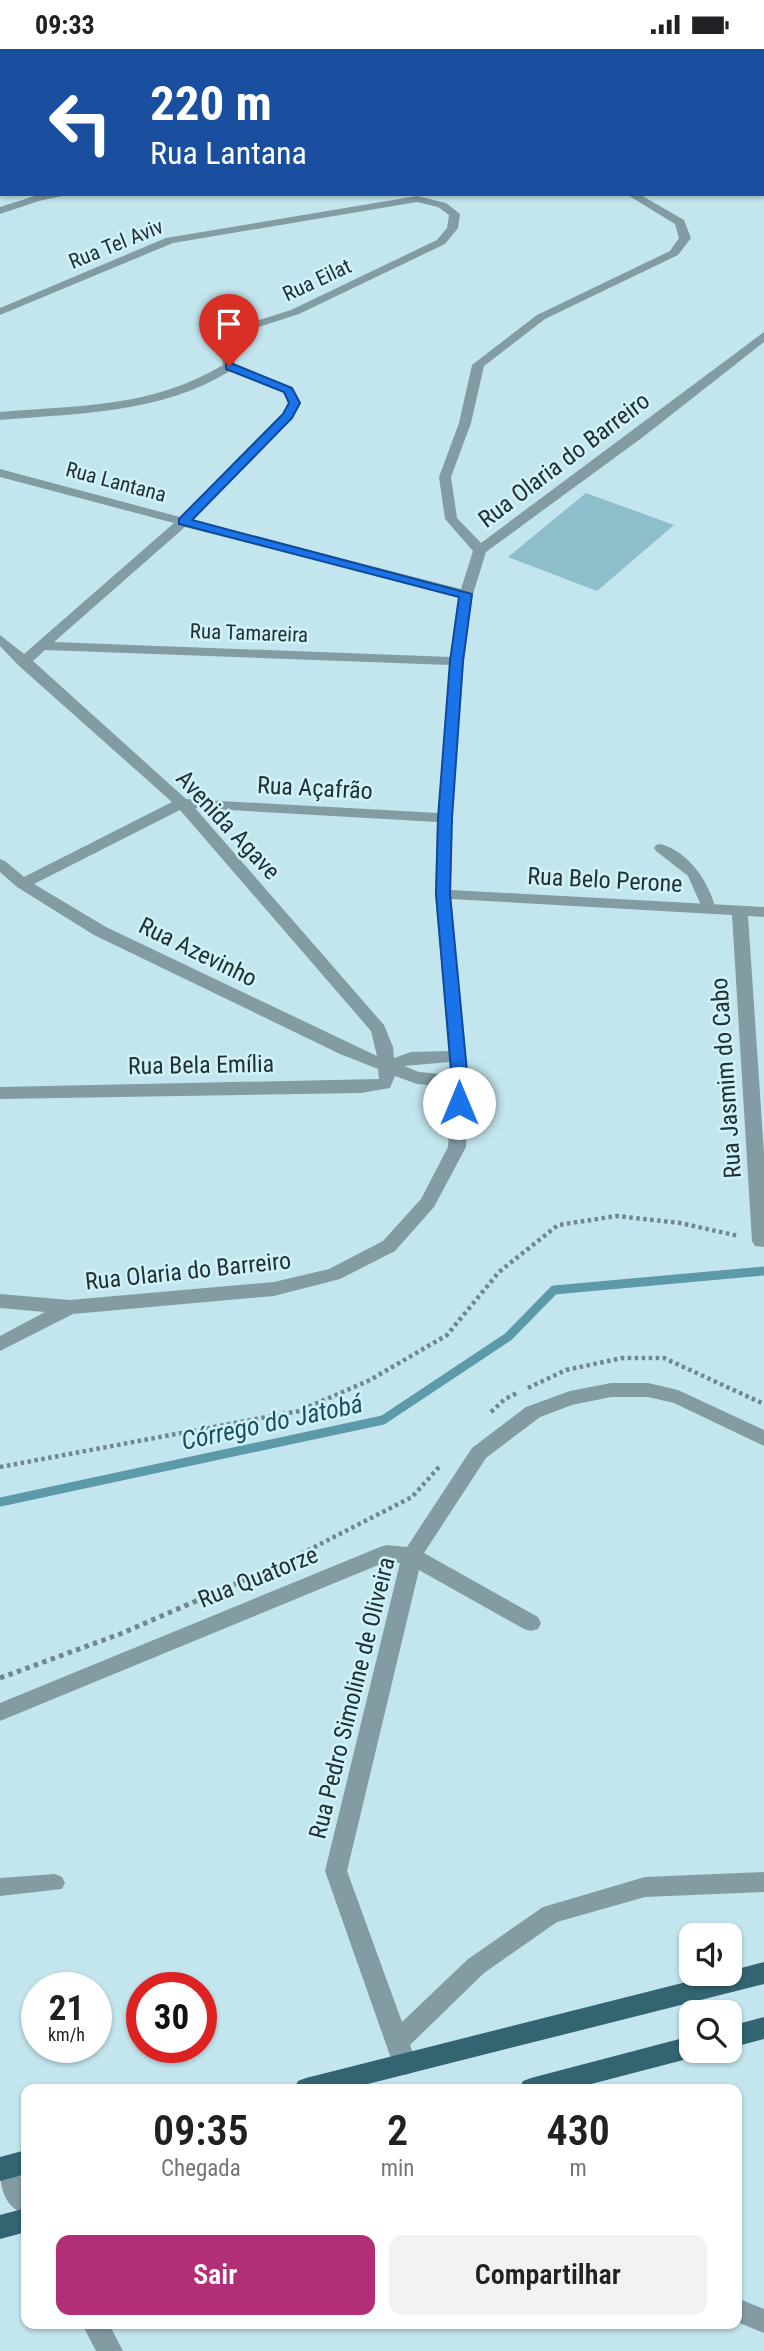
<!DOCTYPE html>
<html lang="pt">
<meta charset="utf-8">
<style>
:root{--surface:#fff;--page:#f2f2f2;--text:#202124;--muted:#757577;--accent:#b22f78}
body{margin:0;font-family:"Roboto Condensed",sans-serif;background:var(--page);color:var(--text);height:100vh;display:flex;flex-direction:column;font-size:26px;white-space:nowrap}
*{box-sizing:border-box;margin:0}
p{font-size:23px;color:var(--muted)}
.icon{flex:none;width:38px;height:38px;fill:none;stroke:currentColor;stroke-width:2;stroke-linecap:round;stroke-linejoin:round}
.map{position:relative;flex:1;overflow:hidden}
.drawer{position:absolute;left:21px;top:2035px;width:721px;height:245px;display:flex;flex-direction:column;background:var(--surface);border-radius:14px;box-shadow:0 2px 5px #0004}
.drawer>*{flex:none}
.banner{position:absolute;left:0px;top:0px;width:765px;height:147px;box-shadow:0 2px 5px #0004;background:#1a4fa0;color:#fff;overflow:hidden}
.fabs{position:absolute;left:679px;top:1874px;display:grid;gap:14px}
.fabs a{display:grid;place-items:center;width:63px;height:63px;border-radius:14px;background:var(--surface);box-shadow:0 2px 5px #0004;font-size:35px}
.speed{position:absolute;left:21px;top:1923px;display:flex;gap:14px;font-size:35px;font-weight:700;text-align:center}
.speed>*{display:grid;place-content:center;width:91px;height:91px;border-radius:50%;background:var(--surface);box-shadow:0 2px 5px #0004;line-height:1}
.speed small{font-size:18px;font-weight:400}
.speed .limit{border:10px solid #d22;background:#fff;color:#111}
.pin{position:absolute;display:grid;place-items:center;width:60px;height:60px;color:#fff;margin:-72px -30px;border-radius:50% 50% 50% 0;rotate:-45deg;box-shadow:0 0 7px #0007}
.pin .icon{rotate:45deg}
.me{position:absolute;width:77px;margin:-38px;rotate:0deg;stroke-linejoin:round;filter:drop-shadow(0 0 5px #0008)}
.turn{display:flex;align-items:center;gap:24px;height:147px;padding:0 35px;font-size:32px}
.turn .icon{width:91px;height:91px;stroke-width:2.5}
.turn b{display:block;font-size:49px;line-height:60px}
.eta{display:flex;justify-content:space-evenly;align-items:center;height:119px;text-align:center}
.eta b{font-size:42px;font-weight:600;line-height:49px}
.action{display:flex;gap:14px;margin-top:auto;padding:14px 35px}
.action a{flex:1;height:80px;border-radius:14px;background:var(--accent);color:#fff;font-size:28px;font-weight:600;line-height:80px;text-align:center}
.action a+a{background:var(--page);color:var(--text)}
.status{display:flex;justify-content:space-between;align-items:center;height:49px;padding:0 35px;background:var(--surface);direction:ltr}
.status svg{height:19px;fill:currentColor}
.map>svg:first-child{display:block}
</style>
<div class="status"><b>09:33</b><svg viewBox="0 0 49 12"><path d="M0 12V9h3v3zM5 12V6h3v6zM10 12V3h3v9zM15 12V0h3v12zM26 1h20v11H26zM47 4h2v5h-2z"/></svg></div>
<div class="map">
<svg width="764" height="2302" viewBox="0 0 764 2302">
<rect width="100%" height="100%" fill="#c3e5ee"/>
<!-- green -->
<path fill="#8ebecb" d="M586 444 674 476 597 542 508 508Z"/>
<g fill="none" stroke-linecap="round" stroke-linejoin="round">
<!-- stream -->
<path stroke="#5c99a9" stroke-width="9" d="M0 1453 383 1371 508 1288 554 1241 764 1222"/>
<!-- path-far1 -->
<path stroke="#70878d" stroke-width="4.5" stroke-dasharray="3.5 3.5" stroke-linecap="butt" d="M528 1339 566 1321 622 1309H664L764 1355
M491 1363 505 1350 517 1344
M0 1418 299 1362 370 1331 447 1286 499 1223 558 1176 617 1167 680 1174 739 1187
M289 1511 412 1448 439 1418"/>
<!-- path -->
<path stroke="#70878d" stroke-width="5" stroke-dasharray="4.5 4.5" stroke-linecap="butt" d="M0 1629 120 1585 293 1510"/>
<!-- lane -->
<path fill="#839ca3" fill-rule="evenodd" d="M661 795C690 804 708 832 716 860L714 863H704L688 827 656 802 654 799 656 796Z
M55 1825 62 1828 65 1834 62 1840 0 1847V1829Z"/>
<!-- street -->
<path fill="#839ca3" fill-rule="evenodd" d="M45 0H57L44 2Z
M76 0H86V2H76Z
M149 0H168L169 2H150Z
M188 0H207L187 2Z
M286 0H305L285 2Z
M0 29H2L0 36Z
M764 90V97H763V90Z
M41 145H72L39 152 0 165V158Z
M626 145H639L684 171 691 189 678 206 545 270 484 317 471 374 451 428 457 469 481 494 764 283V293L643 388 486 503 473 545 464 612 452 769 451 841 764 858V868L748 867 764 1104V1198L755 1197 752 1192 732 866 451 850 468 1033 466 1098 434 1158 395 1202 340 1230 274 1247 73 1265 0 1302V1287L45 1263 0 1259V1245L70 1251 274 1233 329 1220 383 1192 421 1150 448 1098 451 1038 417 1035 395 1027 390 1039 361 1044 0 1050V1038L379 1030 378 1020 340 1005 94 886 17 838 0 823V810L5 812 24 828 172 753 18 616 0 597V586L24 605 174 474 0 428V420L180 468 283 365 289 354 283 343 230 322C160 365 79 364 0 371V363C80 356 151 359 223 316L221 300 224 289 241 277 291 261 437 191 447 179 449 166 438 158 417 153 173 194 0 266V259L166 189 417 147 446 154 460 165 458 179 445 195 299 265 249 281 235 291 233 300 235 315 292 338 301 354 292 370 192 471 461 540 473 502 445 470 439 428 459 374 472 316 537 266 670 202 679 189 675 175ZM185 478 459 547 451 608 54 593ZM45 601 450 616 438 764 186 750 33 612ZM195 759 437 773 435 845 449 1002 411 1003 394 1009 393 998 384 976ZM180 761 371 982 377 1007 106 878 34 835ZM450 1013 451 1026 419 1023 404 1017Z
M611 1334H648L678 1341 764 1381V1397L674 1354 648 1348H611L572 1356 540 1368 486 1409 424 1504 538 1568 541 1574 538 1580 531 1582 524 1580 419 1521 347 1822 402 1973 468 1910 543 1858 645 1828 764 1823V1843L645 1848 557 1873 484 1924 410 1996 417 2015 413 2023 405 2026 397 2023 393 2015 325 1822 400 1514 388 1512 0 1672V1654L380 1498 387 1496 407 1498 472 1399 526 1358 570 1342Z
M0 2109C26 2120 26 2142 26 2166 0 2156 0 2133 0 2109Z
M737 2249 764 2260V2284L737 2273Z
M82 2275H109L123 2302H96Z"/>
<!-- primary -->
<path fill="#326571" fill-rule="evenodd" d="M660 0H670L671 2H661Z
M682 0H692L693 2H683Z
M763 73H764V80H763Z
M763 104H764V111H763Z
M764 1913V1935L348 2040H294L298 2032 306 2029 718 1925H730V1922Z
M764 1968V1990L730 1999V1977Z
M691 1987V2002H701L699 2006 691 2009 572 2040H519L523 2032 531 2029Z
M26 2101V2125L0 2132V2108Z
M26 2159V2183L0 2190V2166Z"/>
</g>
<!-- route -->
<path fill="#1a73e8" stroke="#114b97" stroke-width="2" d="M226 315H233L292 339 300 354 292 369 192 471 472 545 463 612 452 769 450 845 468 1033 464 1058 459 1060 451 1054 452 1033 436 845 438 769 450 612 459 548 179 475V470L283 365 289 354 284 343 226 320Z"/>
<g text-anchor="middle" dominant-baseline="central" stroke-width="5" stroke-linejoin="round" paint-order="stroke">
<!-- far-street labels -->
<g font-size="21" fill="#233033" stroke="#d0f2fb">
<text transform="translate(116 195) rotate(-22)">Rua Tel Aviv</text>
<text transform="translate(317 231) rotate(-25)">Rua Eilat</text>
<text transform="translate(116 433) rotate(15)">Rua Lantana</text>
<text transform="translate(249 584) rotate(2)">Rua Tamareira</text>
</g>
<!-- street labels -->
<g font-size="24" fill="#233033" stroke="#d0f2fb">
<text transform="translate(564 411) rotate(-37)">Rua Olaria do Barreiro</text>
<text transform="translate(315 739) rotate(3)">Rua Açafrão</text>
<text transform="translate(228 776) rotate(47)">Avenida Agave</text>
<text transform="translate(605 831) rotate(3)">Rua Belo Perone</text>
<text transform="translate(198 903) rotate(26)">Rua Azevinho</text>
<text transform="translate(201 1016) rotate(-1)">Rua Bela Emília</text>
<text transform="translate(726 1029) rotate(-94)">Rua Jasmim do Cabo</text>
<text transform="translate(188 1222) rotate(-6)">Rua Olaria do Barreiro</text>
<text transform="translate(258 1528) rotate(-22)">Rua Quatorze</text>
<text transform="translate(352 1649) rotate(-76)">Rua Pedro Simoline de Oliveira</text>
</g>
<!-- water labels -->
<g font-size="26" font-style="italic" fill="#1a505b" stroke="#d0f2fb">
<text transform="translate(272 1373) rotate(-12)">Córrego do Jatobá</text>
</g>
</g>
</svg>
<div class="fabs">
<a><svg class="icon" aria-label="sound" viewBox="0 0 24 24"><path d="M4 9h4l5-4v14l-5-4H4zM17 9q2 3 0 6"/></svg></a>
<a><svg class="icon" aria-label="search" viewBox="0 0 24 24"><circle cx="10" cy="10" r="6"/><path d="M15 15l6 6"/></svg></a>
</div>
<div class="speed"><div>21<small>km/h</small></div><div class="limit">30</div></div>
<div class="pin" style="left:229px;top:317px;background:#d93025"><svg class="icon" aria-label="arrive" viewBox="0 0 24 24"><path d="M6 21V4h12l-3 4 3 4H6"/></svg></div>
<svg class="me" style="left:459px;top:1054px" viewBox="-20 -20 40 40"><circle r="19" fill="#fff"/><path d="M0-13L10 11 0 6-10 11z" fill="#1a73e8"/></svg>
<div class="banner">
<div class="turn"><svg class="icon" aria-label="left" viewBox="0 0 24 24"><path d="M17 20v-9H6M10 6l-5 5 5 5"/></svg><div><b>220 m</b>Rua Lantana</div></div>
</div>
<section class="drawer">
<div class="eta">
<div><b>09:35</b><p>Chegada</p></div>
<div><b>2</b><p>min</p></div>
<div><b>430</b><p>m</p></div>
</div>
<div class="action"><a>Sair</a><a>Compartilhar</a></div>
</section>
</div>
